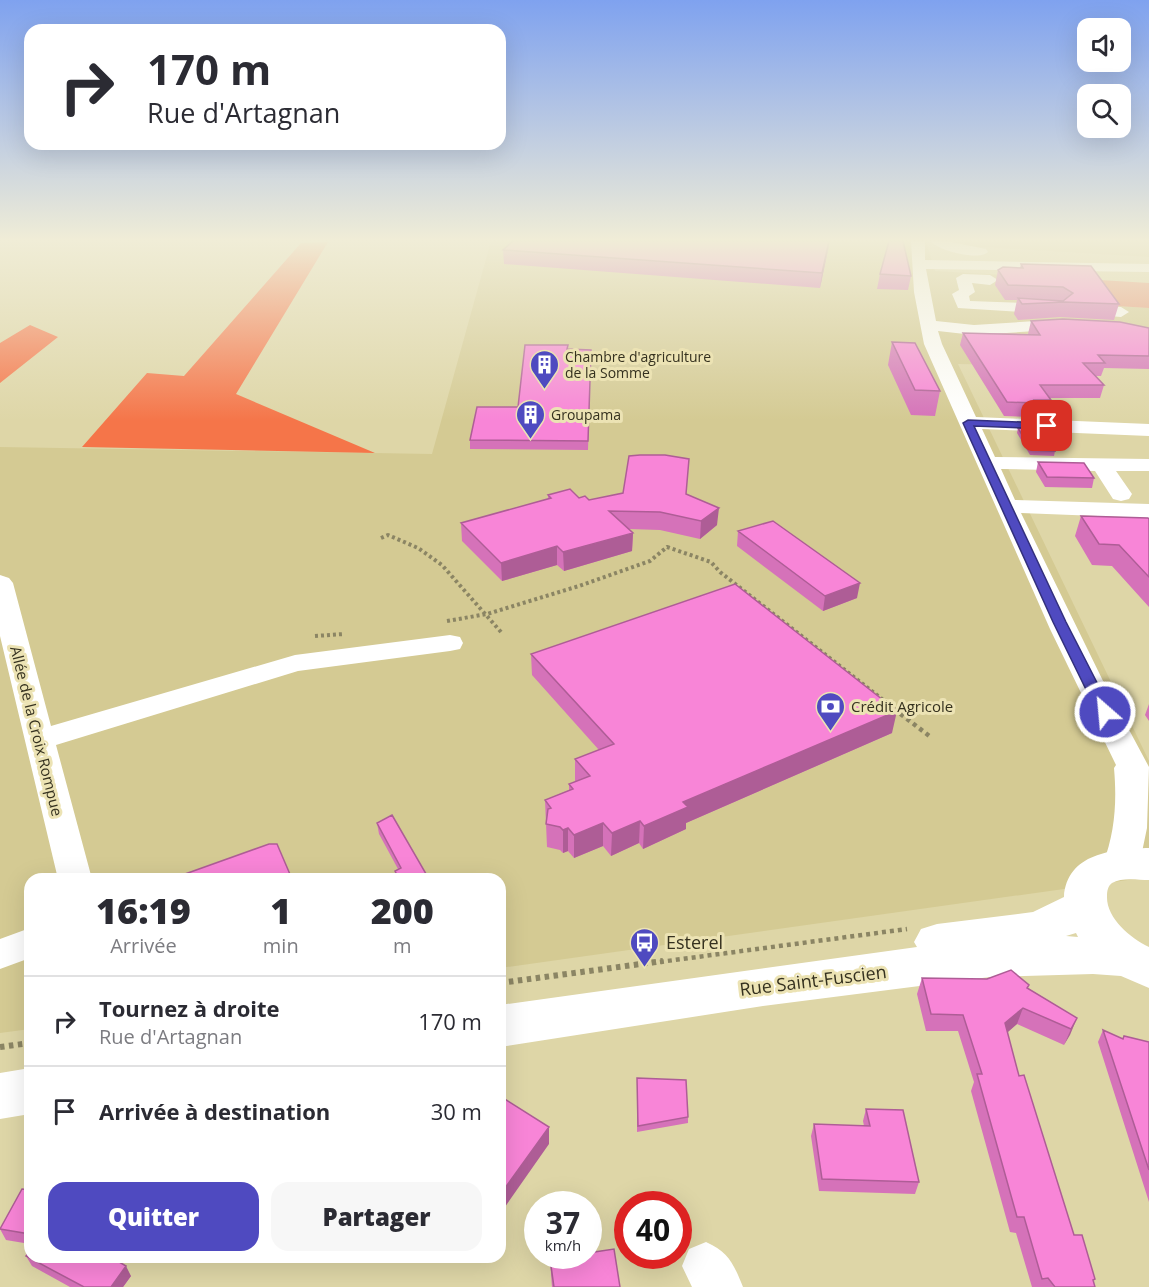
<!DOCTYPE html>
<html lang="fr">
<meta charset="utf-8">
<style>
:root{--surface:#fff;--page:#f7f7f7;--text:#2b2b33;--muted:#7c7c81;--line:#e1e1e2;--accent:#4f4ac0}
body{margin:0;font-family:"Open Sans",sans-serif;background:var(--page);color:var(--text);height:100vh;display:flex;flex-direction:column;font-size:22px;white-space:nowrap}
*{box-sizing:border-box;margin:0}
p{font-size:20px;color:var(--muted)}
.icon{flex:none;width:33px;height:33px;fill:none;stroke:currentColor;stroke-width:2;stroke-linecap:round;stroke-linejoin:round}
.map{position:relative;flex:1;overflow:hidden}
.side{position:absolute;left:24px;top:873px;width:482px;height:390px;display:flex;flex-direction:column;background:var(--surface);border-radius:18px;box-shadow:0 6px 24px #0002}
.side>*{flex:none}
.top-card{position:absolute;left:24px;top:24px;width:482px;height:126px;border-radius:18px;box-shadow:0 6px 24px #0002;background:#fff;color:var(--text);overflow:hidden}
.buttons{position:absolute;left:1077px;top:18px;display:grid;gap:12px}
.buttons a{display:grid;place-items:center;width:54px;height:54px;border-radius:12px;background:var(--surface);box-shadow:0 6px 24px #0002;font-size:30px}
.speed{position:absolute;left:524px;top:1191px;display:flex;gap:12px;font-size:30px;font-weight:700;text-align:center}
.speed>*{display:grid;place-content:center;width:78px;height:78px;border-radius:50%;background:var(--surface);box-shadow:0 6px 24px #0002;line-height:1}
.speed small{font-size:15px;font-weight:400}
.speed .limit{border:9px solid #d22;background:#fff;color:#111}
.pin{position:absolute;display:grid;place-items:center;width:51px;height:51px;color:#fff;margin:-26px;border-radius:12px;box-shadow:0 3px 9px #0006}
.me{position:absolute;width:66px;margin:-33px;rotate:333deg;stroke-linejoin:round;filter:drop-shadow(0 0 4px #0008)}
.turn{display:flex;align-items:center;gap:21px;height:126px;padding:0 24px;font-size:27px}
.turn .icon{width:78px;height:78px;stroke-width:2.5}
.turn b{display:block;font-size:42px;line-height:51px}
.eta{display:flex;justify-content:space-evenly;align-items:center;height:102px;text-align:center}
.eta b{font-size:36px;font-weight:800;line-height:42px}
.primary-button{display:flex;gap:12px;margin-top:auto;padding:12px 24px}
.primary-button a{flex:1;height:69px;border-radius:18px;background:var(--accent);color:#fff;font-size:24px;font-weight:800;line-height:69px;text-align:center}
.primary-button a+a{background:var(--page);color:var(--text)}
ul{padding:0;list-style:none}
li{display:flex;align-items:center;gap:18px;height:90px;padding:0 24px;border-top:2px solid var(--line)}
li div{flex:1}
li b{display:block;font-size:22px}
li em{font-style:normal}
.map>svg:first-child{display:block}
</style>
<div class="map">
<svg width="1149" height="1287" viewBox="0 0 1149 1287">
<rect width="100%" height="100%" fill="#ded6a7"/>
<!-- built -->
<path fill="#d4ca93" d="M491 241H926L935 271 1095 280 1114 306 1149 308V368L958 364 1149 761V877L500 968V879H30V1029L0 1033V447L432 454Z
M964 241H1149V257L965 246Z"/>
<!-- green -->
<path fill="#e89174" d="M1099 280 1149 283V308L1116 306Z"/>
<!-- forest -->
<path fill="#f57549" d="M328 242 236 394 375 453 82 447 147 373 184 376 301 243Z
M30 325 58 337 0 383V343Z"/>
<g fill="none" stroke-linecap="round" stroke-linejoin="round">
<!-- path-far2 -->
<path stroke="#8b8564" stroke-width="4" stroke-dasharray="3 3" stroke-linecap="butt" d="M381 538 388 535 418 548 442 565 501 632
M447 621 487 614 579 586 650 561 667 547 711 562 720 572 896 710
M315 636 344 634"/>
<!-- path-far1 -->
<path stroke="#8b8564" stroke-width="4.5" stroke-dasharray="4 4" stroke-linecap="butt" d="M894 709 932 738
M652 963 907 929"/>
<!-- path -->
<path stroke="#8b8564" stroke-width="6" stroke-dasharray="4.5 4.5" stroke-linecap="butt" d="M500 983 663 961
M0 1047 30 1043"/>
<!-- minor -->
<path fill="#fff" fill-rule="evenodd" d="M911 241H925V260L1149 264V272L926 269 936 321 974 325 1067 319 1075 324 1067 329 974 335 938 331 942 344 976 417 1149 424V436L982 429 995 457 1149 459V471H1116L1132 494 1129 499 1121 501 1113 499 1095 471 1001 469 1015 500 1149 504V518L1021 513 1105 685 1149 767 1147 828 1142 852 1132 873 1120 877 1108 873 1103 864C1115 832 1117 802 1114 768L1116 765 1050 629 924 344 914 292Z
M930 241H946L986 249 988 252C979 261 939 251 930 241Z
M963 274 990 275 998 280 990 285 972 283 975 292 969 296 970 301 1053 304 1061 309 1053 314 958 308 952 294 959 290 956 278Z
M1079 305 1121 307 1129 312 1121 317 1073 313 1071 310Z
M0 575 9 578 13 583 51 726 295 655 450 635 460 637 463 643 460 649 450 651 298 671 56 745 92 879H58L0 636Z
M30 928V958L0 969V939Z
M706 1242C729 1252 734 1265 743 1287H692L682 1266 689 1249Z"/>
<!-- major -->
<path fill="#fff" fill-rule="evenodd" d="M1149 848V880C1138 880 1122 877 1112 883 1108 886 1107 891 1107 896 1106 918 1130 938 1149 947V988L1121 976 1093 974 990 977 763 1006 500 1047V1005L917 947 914 942 921 929 937 924 1033 912 1064 897C1067 853 1113 849 1149 848ZM1076 933 1078 937 1066 936Z
M30 1068V1114L0 1119V1073Z"/>
</g>
<!-- wall -->
<path fill="#d572b9" d="M830 241 820 288 504 264 503 250Z
M1021 264 1119 304 1114 320 1060 317 1018 320 1014 314 1017 300H1005L995 285 998 270 1020 268Z
M880 274 911 276 908 290 877 289Z
M1031 321 1149 328V369L1104 368 1101 376H1096L1104 385 1100 398H1050L1051 400 1048 414 1033 413V417L1004 416 960 345 963 333 1028 334Z
M892 342 940 391 935 416 911 415 888 365Z
M567 349 591 350 588 450 470 449V440L518 407Z
M1018 428 1055 451 1054 456 1030 455 1017 433Z
M1038 462 1094 478 1092 488 1045 487 1036 472Z
M686 494 717 525 700 539 660 530 629 529 633 533 632 551 564 571 557 565 502 581 462 541 461 523 548 499V495L579 498 589 500Z
M1081 516 1149 519V607L1112 566 1092 565 1075 536Z
M738 531 857 598 823 611 737 546Z
M531 654 892 733 686 823V829L643 849 639 843 611 856 603 846 574 858 568 851 563 853 560 850 547 847 545 800 569 790V784L575 782V759L599 750 532 675Z
M1149 704V721L1145 715Z
M377 823 429 879H396L395 871 398 869 379 834Z
M922 978 1029 985 1028 988 1077 1018 1064 1045 1017 1024 1007 1032 1019 1076 1074 1235 1095 1287H1032L1016 1233 1010 1232 971 1091 974 1082 958 1031H926L917 994Z
M1103 1030 1123 1039 1124 1036 1149 1042V1202L1098 1042Z
M637 1084 688 1117V1123L637 1132Z
M866 1109 919 1182 915 1194 819 1191 811 1136 814 1124 864 1126 863 1121Z
M30 1190V1244L6 1240 0 1229Z
M26 1256 131 1276 123 1287H70L32 1266Z
M550 1259 620 1287H552Z"/>
<!-- shaded-wall -->
<path fill="#ae5d96" d="M830 241 828 250 820 288 822 273Z
M719 508 717 525 700 539 701 521Z
M633 533 632 551 564 571 563 552Z
M557 546V565L502 581 501 563Z
M860 583 857 598 823 611 825 596Z
M897 711 892 733 686 823V829L643 849 644 826 683 802Z
M640 821 639 843 611 856 612 833Z
M603 823V846L574 858V835Z
M568 828V851L563 853V830Z
M1023 1008 1017 1024 999 1040 1005 1023Z
M1077 1018 1070 1035 1064 1045 1071 1029Z
M549 1127V1144L500 1214V1195Z
M126 1266 131 1276 123 1287H111Z"/>
<!-- building -->
<path fill="#f885d7" stroke="#ae5d96" stroke-width="1.5" d="M513 241H829L822 273 503 250Z
M889 241H903L911 276 880 274Z
M1021 264 1091 266 1119 304 1064 302 1022 304 1018 298 1063 301 1073 293 1063 287 1008 285 998 270 1003 267 1023 268Z
M1063 319 1120 322 1149 328V356L1098 355 1105 363H1083L1104 385H1040L1051 400H1034L1036 403 1007 402 963 333 1040 335 1031 321Z
M892 342 915 343 940 391 915 390Z
M525 345H568L567 349 591 350 588 441 470 440 477 407H518Z
M1018 428 1043 429 1055 451 1031 450Z
M640 455H665L689 459 686 494 719 508 701 521 660 512 609 511 633 533 563 552 557 546 501 563 461 523 551 498 548 495 570 489 579 498 585 496 589 500 623 493 629 456Z
M1038 462 1084 463 1094 478 1047 477Z
M1081 516 1148 518 1149 519V577L1119 545 1099 544Z
M773 521 860 583 825 596 738 531Z
M735 584 897 711 683 802 688 807 644 826 640 821 612 833 603 823 574 835 568 828 563 830 560 827 546 824 548 809 551 808 545 800 573 789 569 784 590 776 575 759 614 744 531 654Z
M392 815 429 879H399L395 871 401 868 377 823Z
M269 844H277L292 879H171Z
M1011 970 1029 985 1027 988 1077 1018 1071 1029 1023 1008 1005 1023 1019 1076 1024 1075 1074 1235H1082L1095 1279 1093 1280 1095 1287H1055L1048 1278 1042 1279 1024 1217H1017L977 1074H982L963 1015 931 1014 922 978 987 979Z
M1103 1030 1123 1039 1124 1036 1149 1042V1170Z
M637 1078 686 1080 688 1117 638 1126Z
M500 1096 549 1127 500 1195Z
M866 1109 903 1110 919 1182 822 1179 814 1124 870 1126Z
M22 1189 30 1190V1234L0 1229Z
M614 1249 620 1287H554L550 1259 574 1256H588V1253Z
M30 1251V1257H111L126 1266 111 1287H84L26 1256Z"/>
<!-- sky -->
<linearGradient id="sky" x2="0" y2="1"><stop stop-color="#7fa2ef"/><stop offset="0.57" stop-color="#f0edd7"/><stop offset="1" stop-color="#f0edd7" stop-opacity="0"/></linearGradient>
<rect width="1149" height="421" fill="url(#sky)"/>
<!-- route -->
<path fill="#4f4ac0" stroke="#33307d" stroke-width="1.5" d="M968 420 1047 423 1052 426 1047 429 974 426 1066 622 1112 712 1110 715 1105 717 1097 712 1053 622 963 423Z"/>
<!-- icons -->
<defs>
<symbol id="building-pin" viewBox="-11 -11 22 30"><path d="M0 17L-7.5 6A9.5 9.5 0 1 1 7.5 6Z" fill="#4f4ac0" stroke="#ece3b4"/><path d="M-4-6H4V6H1V3H-1V6H-4ZM-2.5-4.3h1.7v1.8h-1.7ZM.8-4.3h1.7v1.8H.8ZM-2.5-1h1.7V.8h-1.7ZM.8-1h1.7V.8H.8Z" fill="#fff"/></symbol>
<symbol id="bank-pin" viewBox="-11 -11 22 30"><path d="M0 17L-7.5 6A9.5 9.5 0 1 1 7.5 6Z" fill="#4f4ac0" stroke="#ece3b4"/><path d="M-6-4H6V4H-6ZM0-2.3a2.3 2.3 0 1 0 0 4.6a2.3 2.3 0 1 0 0-4.6Z" fill="#fff"/></symbol>
<symbol id="bus-pin" viewBox="-11 -11 22 30"><path d="M0 17L-7.5 6A9.5 9.5 0 1 1 7.5 6Z" fill="#4f4ac0" stroke="#ece3b4"/><path d="M-5-6H5V4H4V6H2V4H-2V6H-4V4H-5ZM-3.5-4V0h7V-4ZM-3.5 1.2v1.5H-2V1.2ZM2 1.2v1.5H3.5V1.2Z" fill="#fff"/></symbol>
</defs>
<g fill-rule="evenodd">
<use href="#building-pin" x="528" y="348" width="33" height="45"/>
<use href="#building-pin" x="514" y="398" width="33" height="45"/>
<use href="#bank-pin" x="814" y="690" width="33" height="45"/>
<use href="#bus-pin" x="628" y="926" width="33" height="45"/>
</g>
<g text-anchor="middle" dominant-baseline="central" stroke-width="6" stroke-linejoin="round" paint-order="stroke">
<!-- far-poi labels -->
<g font-size="14" fill="#35311f" stroke="#ece3b4" text-anchor="start">
<text x="565" y="356">Chambre d'agriculture<tspan x="565" dy="16">de la Somme</tspan></text>
<text x="551" y="414">Groupama</text>
</g>
<!-- poi labels -->
<g font-size="15" fill="#35311f" stroke="#ece3b4" text-anchor="start">
<text x="851" y="706">Crédit Agricole</text>
</g>
<!-- street labels -->
<g font-size="15" fill="#35311f" stroke="#ece3b4">
<text transform="translate(37 731) rotate(76)">Allée de la Croix Rompue</text>
</g>
<!-- near-poi labels -->
<g font-size="18" fill="#35311f" stroke="#ece3b4" text-anchor="start">
<text x="666" y="942">Esterel</text>
</g>
<!-- near-street labels -->
<g font-size="18" fill="#35311f" stroke="#ece3b4">
<text transform="translate(813 980) rotate(-7)">Rue Saint-Fuscien</text>
</g>
</g>
</svg>
<div class="buttons">
<a><svg class="icon" aria-label="sound" viewBox="0 0 24 24"><path d="M4 9h4l5-4v14l-5-4H4zM17 9q2 3 0 6"/></svg></a>
<a><svg class="icon" aria-label="search" viewBox="0 0 24 24"><circle cx="10" cy="10" r="6"/><path d="M15 15l6 6"/></svg></a>
</div>
<div class="speed"><div>37<small>km/h</small></div><div class="limit">40</div></div>
<div class="pin" style="left:1047px;top:426px;background:#d93025"><svg class="icon" aria-label="arrive" viewBox="0 0 24 24"><path d="M6 21V4h12l-3 4 3 4H6"/></svg></div>
<svg class="me" style="left:1105px;top:712px" viewBox="-20 -20 40 40"><circle r="17" fill="#4f4ac0" stroke="#fff" stroke-width="3"/><path d="M0-11L8 9 0 5-8 9z" fill="#fff"/></svg>
<div class="top-card">
<div class="turn"><svg class="icon" aria-label="right" viewBox="0 0 24 24"><path d="M7 20v-9h11M14 6l5 5-5 5"/></svg><div><b>170 m</b>Rue d'Artagnan</div></div>
</div>
<section class="side">
<div class="eta">
<div><b>16:19</b><p>Arrivée</p></div>
<div><b>1</b><p>min</p></div>
<div><b>200</b><p>m</p></div>
</div>
<ul>
<li><svg class="icon" aria-label="right" viewBox="0 0 24 24"><path d="M7 20v-9h11M14 6l5 5-5 5"/></svg><div><b>Tournez à droite</b><p>Rue d'Artagnan</p></div><em>170 m</em></li>
<li><svg class="icon" aria-label="arrive" viewBox="0 0 24 24"><path d="M6 21V4h12l-3 4 3 4H6"/></svg><div><b>Arrivée à destination</b></div><em>30 m</em></li>
</ul>
<div class="primary-button"><a>Quitter</a><a>Partager</a></div>
</section>
</div>
